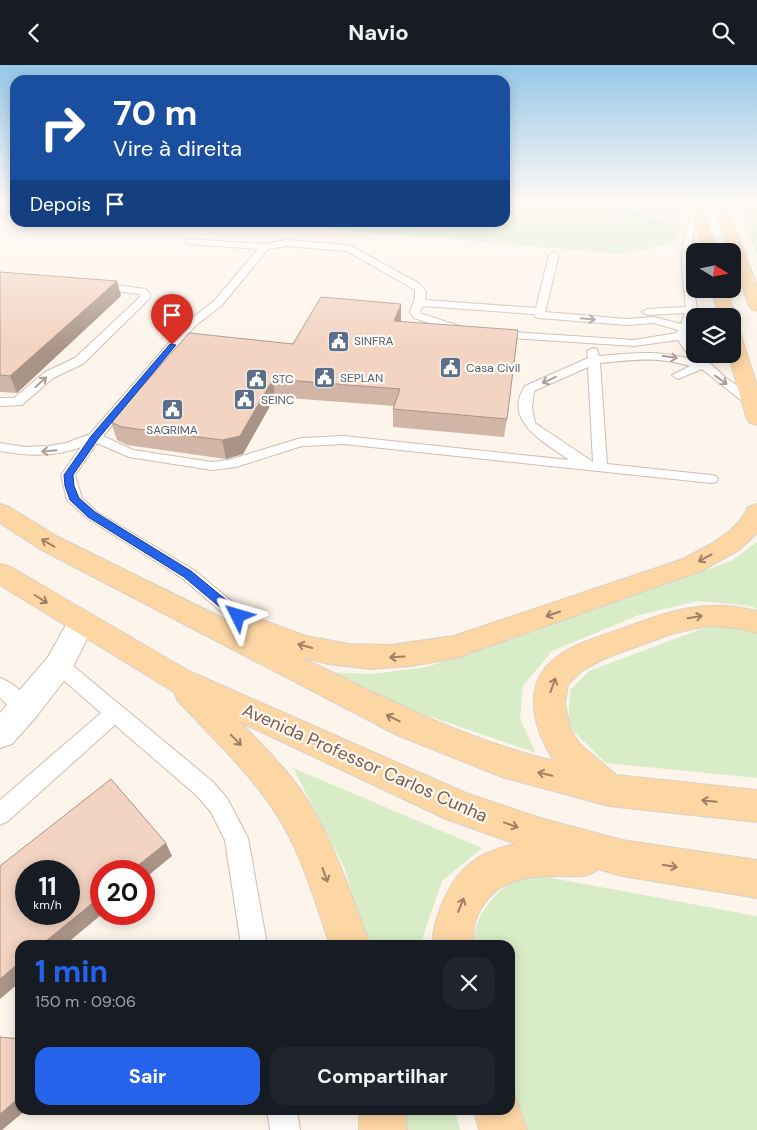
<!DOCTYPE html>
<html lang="pt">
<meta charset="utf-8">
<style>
:root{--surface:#171b24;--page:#20242c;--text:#f1f3f6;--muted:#9ea1a6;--accent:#2563eb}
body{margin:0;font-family:"DM Sans",sans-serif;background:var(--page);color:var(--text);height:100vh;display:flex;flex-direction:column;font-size:19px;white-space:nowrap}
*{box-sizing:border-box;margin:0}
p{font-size:16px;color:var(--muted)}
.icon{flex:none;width:28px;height:28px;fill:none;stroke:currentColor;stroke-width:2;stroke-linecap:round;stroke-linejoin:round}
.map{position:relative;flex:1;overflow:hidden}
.panel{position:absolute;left:15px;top:875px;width:500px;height:175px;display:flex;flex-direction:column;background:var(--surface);border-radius:15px;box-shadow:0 2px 12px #0003}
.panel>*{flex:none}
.top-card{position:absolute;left:10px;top:10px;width:500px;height:152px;border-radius:15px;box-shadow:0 2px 12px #0003;background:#1a4fa0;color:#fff;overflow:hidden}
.needle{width:32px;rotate:100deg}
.controls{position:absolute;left:686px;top:178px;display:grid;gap:10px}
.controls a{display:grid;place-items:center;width:55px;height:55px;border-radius:10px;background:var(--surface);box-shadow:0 2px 12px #0003;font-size:25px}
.speed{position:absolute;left:15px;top:795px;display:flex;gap:10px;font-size:25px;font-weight:700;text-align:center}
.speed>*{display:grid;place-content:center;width:65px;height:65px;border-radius:50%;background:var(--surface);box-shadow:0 2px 12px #0003;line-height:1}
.speed small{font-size:12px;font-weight:400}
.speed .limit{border:8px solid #d22;background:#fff;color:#111}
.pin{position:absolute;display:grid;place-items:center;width:42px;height:42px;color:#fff;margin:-51px -21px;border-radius:50% 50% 50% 0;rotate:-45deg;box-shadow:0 0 5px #0007}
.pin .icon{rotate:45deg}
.me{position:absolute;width:55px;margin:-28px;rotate:310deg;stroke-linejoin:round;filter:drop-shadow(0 0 4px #0008)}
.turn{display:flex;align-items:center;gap:18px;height:105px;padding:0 20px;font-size:22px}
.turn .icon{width:65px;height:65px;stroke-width:2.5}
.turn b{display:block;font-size:35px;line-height:42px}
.then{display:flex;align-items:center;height:48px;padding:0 20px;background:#0003;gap:10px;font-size:19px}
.round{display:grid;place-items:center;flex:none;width:52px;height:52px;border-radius:15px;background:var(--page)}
.headline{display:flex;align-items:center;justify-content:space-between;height:85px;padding:0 20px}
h1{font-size:30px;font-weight:700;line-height:38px;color:var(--accent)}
.action{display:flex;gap:10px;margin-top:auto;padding:10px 20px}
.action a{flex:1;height:58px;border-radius:15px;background:var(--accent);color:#fff;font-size:20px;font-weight:700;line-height:58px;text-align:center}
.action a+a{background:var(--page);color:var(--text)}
header{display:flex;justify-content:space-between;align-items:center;height:65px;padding:0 20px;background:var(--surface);font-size:22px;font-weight:700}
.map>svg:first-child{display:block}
</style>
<header><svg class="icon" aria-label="back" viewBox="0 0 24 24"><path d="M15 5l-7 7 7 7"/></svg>Navio<svg class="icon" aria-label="search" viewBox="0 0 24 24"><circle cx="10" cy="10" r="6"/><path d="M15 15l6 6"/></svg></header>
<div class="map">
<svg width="757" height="1065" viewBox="0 0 757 1065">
<rect width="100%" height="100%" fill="#fdf5eb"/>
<!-- green -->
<path fill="#d8ecc8" d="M505 135H681L683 147 679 172 670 179 623 189 260 158H505Z
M734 137 757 138V190Z
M757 477V544L751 541 698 536 639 550 552 586 523 621 520 654 536 688 420 648 327 607 372 609 427 602 731 496Z
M728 554 757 565V713L606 698 568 661 570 625 589 606Z
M293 703 482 783 442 816 420 880H366L345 804Z
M530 809 757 851V1065H524L510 1018V880H474C472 858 488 835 505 822 512 816 522 813 530 809Z
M402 1045H455L460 1065H406Z"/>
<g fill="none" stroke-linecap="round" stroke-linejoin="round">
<!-- stream -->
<path fill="#a4d4da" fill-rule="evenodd" d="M600 135H606L667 161 663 162Z"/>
<defs>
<path id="service" d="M695 145 702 147 694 167 690 194 697 245 687 271 695 283V289H700L726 313 757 334V339L747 340 702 304 678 314 672 310 690 301C655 291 635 295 600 298L607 399 711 410 716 411 718 414 716 417 711 418 344 379 302 381 236 402 212 405 129 392 97 378 75 410 82 433 97 447 194 505 257 557 260 562 257 567 251 569 245 567 182 513 87 453 67 435 61 410 81 382C54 392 28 391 0 386V378L25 382 49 381 66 378 90 369 187 257 214 236 258 184 189 179 186 178V174L265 179 286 175 349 180 420 219 426 227 425 235 536 243 549 190 554 187 559 190 545 247 627 254 654 252 681 259 685 248 647 250 642 247 647 244 686 242C682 205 676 180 695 145ZM286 181 347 186 415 225V233L410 247 414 253 458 267 462 268 468 265 466 263 422 249 420 247 423 241 534 249 535 252 539 253 627 260 654 258 678 265 677 268 634 275 495 266 489 269 495 272 634 281 678 275 691 294C656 285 635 288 599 291L597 284 593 283 587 286 588 293 525 321C502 357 545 377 569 395L344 371 301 373 229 395 212 397 133 385 103 371 195 261 222 240 268 184ZM588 302 593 397 535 358 532 342 534 326Z
M97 218 146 224 150 229V233L83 299 53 313 22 340 0 341V333H14L45 307 75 293 140 232 139 229 93 223 92 221Z
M59 592 66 595 212 716 227 733 248 773 267 880H241L225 775 211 747 196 730 115 660 8 756 0 760V735L101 648 52 605 49 600 52 595Z
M0 613C12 617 29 631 35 643L32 649C18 654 10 642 0 633Z
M267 1045H297L300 1065H270Z"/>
<path id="minor" d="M81 547 91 551 95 558 70 608 36 652 12 679 0 683V648L48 592 71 551Z"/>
<path id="primary" d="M689 135H701L716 186H702Z
M712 135H724L757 220V246L751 244 749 241 732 194V186H730Z
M711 224H727L735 251 733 255 732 251H719Z
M732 265 738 266 741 270 757 321V360L750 358 747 354 728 289H732Z
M0 439 9 442 58 472 231 557 234 551 244 548 306 571 349 579 390 580 454 571 683 494 711 479 730 466 742 453 748 442 757 439V468L755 470 739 485 701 506 456 593 411 601 370 604 328 599 299 591C382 632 464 674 554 696 532 661 520 615 561 589 579 577 601 571 621 564 671 546 704 533 757 546V568L739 563 706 561 671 569 606 593 583 605 568 619 565 638 570 664 580 679 616 710 757 725V757L609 741 502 712 397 670 40 484 0 458Z
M0 499 9 501 189 606 466 728 540 753 622 775 757 795V833L622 811 598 804C589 813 577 811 566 811 538 811 506 811 488 834 476 847 472 863 473 880H433C432 865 437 852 442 839 457 803 477 787 516 779L446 754 240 657C265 683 291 708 310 739 336 783 352 832 370 880H330C316 840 305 798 284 762 257 714 215 676 178 636L174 627 0 520Z
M510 1027 514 1028 527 1065H479L474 1045H510Z
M359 1045H405L407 1065H359Z"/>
</defs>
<!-- service casing -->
<use href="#service" stroke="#d1bcaf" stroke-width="2"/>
<!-- minor casing -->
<use href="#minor" stroke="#d1bcaf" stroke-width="2"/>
<!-- primary casing -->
<use href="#primary" stroke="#dad1cd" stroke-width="2"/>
<!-- service -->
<use href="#service" fill="#fff" fill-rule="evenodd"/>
<!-- minor -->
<use href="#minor" fill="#fff" fill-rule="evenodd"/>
<!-- primary -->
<use href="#primary" fill="#fcd6a3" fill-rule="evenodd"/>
</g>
<!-- wall -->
<path fill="#d1b5a6" d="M0 207 117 216 121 231 17 328 0 327Z
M401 256 507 354 504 372 393 362V344L394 341 275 332 243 389 226 394 127 380 117 375 111 357Z"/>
<!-- shaded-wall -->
<path fill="#aa9487" d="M117 216 121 231 17 328 10 311Z
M401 239V256L394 272V256Z
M273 314 275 332 243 389 226 394 222 375Z
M166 778 172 791 144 814V806H131Z
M101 831V849H102L65 880H41Z
M20 897V917L0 934V914Z
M20 1032V1045H26L2 1065H0V1049Z"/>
<!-- building -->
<path fill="#f3d3c1" stroke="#aa9487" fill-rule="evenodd" d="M0 207 117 216 10 311 0 310Z
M321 232 401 239 394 256 518 265 507 354 393 344 400 324 273 314 240 371 222 375 122 362 111 357 189 268 293 279Z
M111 714 166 778 131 806H101V831L41 880H20V897L0 914V801ZM26 806H69V849H26Z
M0 972 20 974V1032L0 1049Z"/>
<!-- one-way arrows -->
<defs><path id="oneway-shaft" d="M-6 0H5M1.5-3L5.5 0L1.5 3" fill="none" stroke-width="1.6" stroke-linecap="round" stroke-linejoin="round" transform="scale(1.25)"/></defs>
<g stroke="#af9c94">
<use href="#oneway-shaft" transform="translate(588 254) rotate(5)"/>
<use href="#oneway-shaft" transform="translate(670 292) rotate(10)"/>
<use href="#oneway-shaft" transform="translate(549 315) rotate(156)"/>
<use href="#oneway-shaft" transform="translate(721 315) rotate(36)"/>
<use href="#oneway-shaft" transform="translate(41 317) rotate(-42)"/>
<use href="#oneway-shaft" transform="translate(49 386) rotate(175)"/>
</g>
<g stroke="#a17f66">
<use href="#oneway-shaft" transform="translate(48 478) rotate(-150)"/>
<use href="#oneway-shaft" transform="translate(705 493) rotate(152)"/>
<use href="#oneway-shaft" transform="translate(41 534) rotate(32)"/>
<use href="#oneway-shaft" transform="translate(553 549) rotate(161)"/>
<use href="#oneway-shaft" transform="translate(695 552) rotate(-9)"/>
<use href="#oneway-shaft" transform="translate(305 581) rotate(-164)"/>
<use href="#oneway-shaft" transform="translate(397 592) rotate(177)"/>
<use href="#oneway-shaft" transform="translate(553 620) rotate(-70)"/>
<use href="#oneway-shaft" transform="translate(393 653) rotate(-154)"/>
<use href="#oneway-shaft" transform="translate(236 675) rotate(46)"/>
<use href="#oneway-shaft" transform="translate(545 709) rotate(-166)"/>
<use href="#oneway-shaft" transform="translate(709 736) rotate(-174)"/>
<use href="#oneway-shaft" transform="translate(511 760) rotate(20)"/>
<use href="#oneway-shaft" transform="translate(670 801) rotate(9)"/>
<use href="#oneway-shaft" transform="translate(325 810) rotate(70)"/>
<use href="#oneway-shaft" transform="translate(461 840) rotate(-67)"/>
</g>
<!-- sky -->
<linearGradient id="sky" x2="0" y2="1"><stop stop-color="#97c7e8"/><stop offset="0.48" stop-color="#fefaf6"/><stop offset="1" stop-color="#fefaf6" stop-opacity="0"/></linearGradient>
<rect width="757" height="284" fill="url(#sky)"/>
<!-- route -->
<path fill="#2563eb" stroke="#184099" d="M170 279 176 280 98 374 73 410 74 421 79 433 95 447 191 506 242 548 244 551 242 554H234L184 512 88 452 70 435 65 421 64 410 92 370Z"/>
<!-- icons -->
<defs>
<symbol id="civic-square" viewBox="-11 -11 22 22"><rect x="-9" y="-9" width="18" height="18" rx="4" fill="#5c6f8a" stroke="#fff9f2"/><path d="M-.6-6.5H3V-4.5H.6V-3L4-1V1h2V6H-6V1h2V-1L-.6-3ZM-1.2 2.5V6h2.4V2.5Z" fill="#fff"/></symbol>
</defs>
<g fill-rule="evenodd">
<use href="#civic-square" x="326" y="264" width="25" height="25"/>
<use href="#civic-square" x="438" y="290" width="25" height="25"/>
<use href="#civic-square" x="312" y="300" width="25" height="25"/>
<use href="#civic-square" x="244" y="302" width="25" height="25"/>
<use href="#civic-square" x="232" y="322" width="25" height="25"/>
<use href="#civic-square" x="160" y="332" width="25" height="25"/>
</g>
<g text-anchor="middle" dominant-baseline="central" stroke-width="4.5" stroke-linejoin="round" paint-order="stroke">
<!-- far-service labels -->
<g font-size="12" fill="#4e5e75" stroke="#fff9f2" text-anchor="start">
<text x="354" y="276">SINFRA</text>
<text x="466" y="303">Casa Civil</text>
<text x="340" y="313">SEPLAN</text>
<text x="272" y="314">STC</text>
<text x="261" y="335">SEINC</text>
<text x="172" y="365" text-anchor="middle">SAGRIMA</text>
</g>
<!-- near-street labels -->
<g font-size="18" fill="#7a5a4c" stroke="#fff9f2">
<text transform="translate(365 698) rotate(24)">Avenida Professor Carlos Cunha</text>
</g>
</g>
</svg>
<div class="controls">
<a><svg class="needle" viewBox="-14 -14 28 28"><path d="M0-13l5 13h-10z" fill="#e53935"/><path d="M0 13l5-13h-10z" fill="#9ea1a6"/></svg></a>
<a><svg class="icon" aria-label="layers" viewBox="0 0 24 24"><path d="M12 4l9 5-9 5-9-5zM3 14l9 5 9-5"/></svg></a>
</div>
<div class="speed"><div>11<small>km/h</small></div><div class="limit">20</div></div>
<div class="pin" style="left:172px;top:280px;background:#d93025"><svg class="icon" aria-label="arrive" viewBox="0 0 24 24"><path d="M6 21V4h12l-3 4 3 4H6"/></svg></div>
<svg class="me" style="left:238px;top:551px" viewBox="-20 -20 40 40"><path d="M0-17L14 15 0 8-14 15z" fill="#2563eb" stroke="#fff" stroke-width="4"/></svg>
<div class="top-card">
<div class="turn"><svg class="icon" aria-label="right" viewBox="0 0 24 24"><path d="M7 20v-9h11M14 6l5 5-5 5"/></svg><div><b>70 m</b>Vire à direita</div></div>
<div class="then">Depois<svg class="icon" aria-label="arrive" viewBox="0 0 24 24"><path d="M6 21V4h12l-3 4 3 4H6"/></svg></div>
</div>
<section class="panel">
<div class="headline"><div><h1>1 min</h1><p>150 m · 09:06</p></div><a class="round"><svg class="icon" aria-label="close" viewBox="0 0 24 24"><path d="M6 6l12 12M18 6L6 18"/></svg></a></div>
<div class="action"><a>Sair</a><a>Compartilhar</a></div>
</section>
</div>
